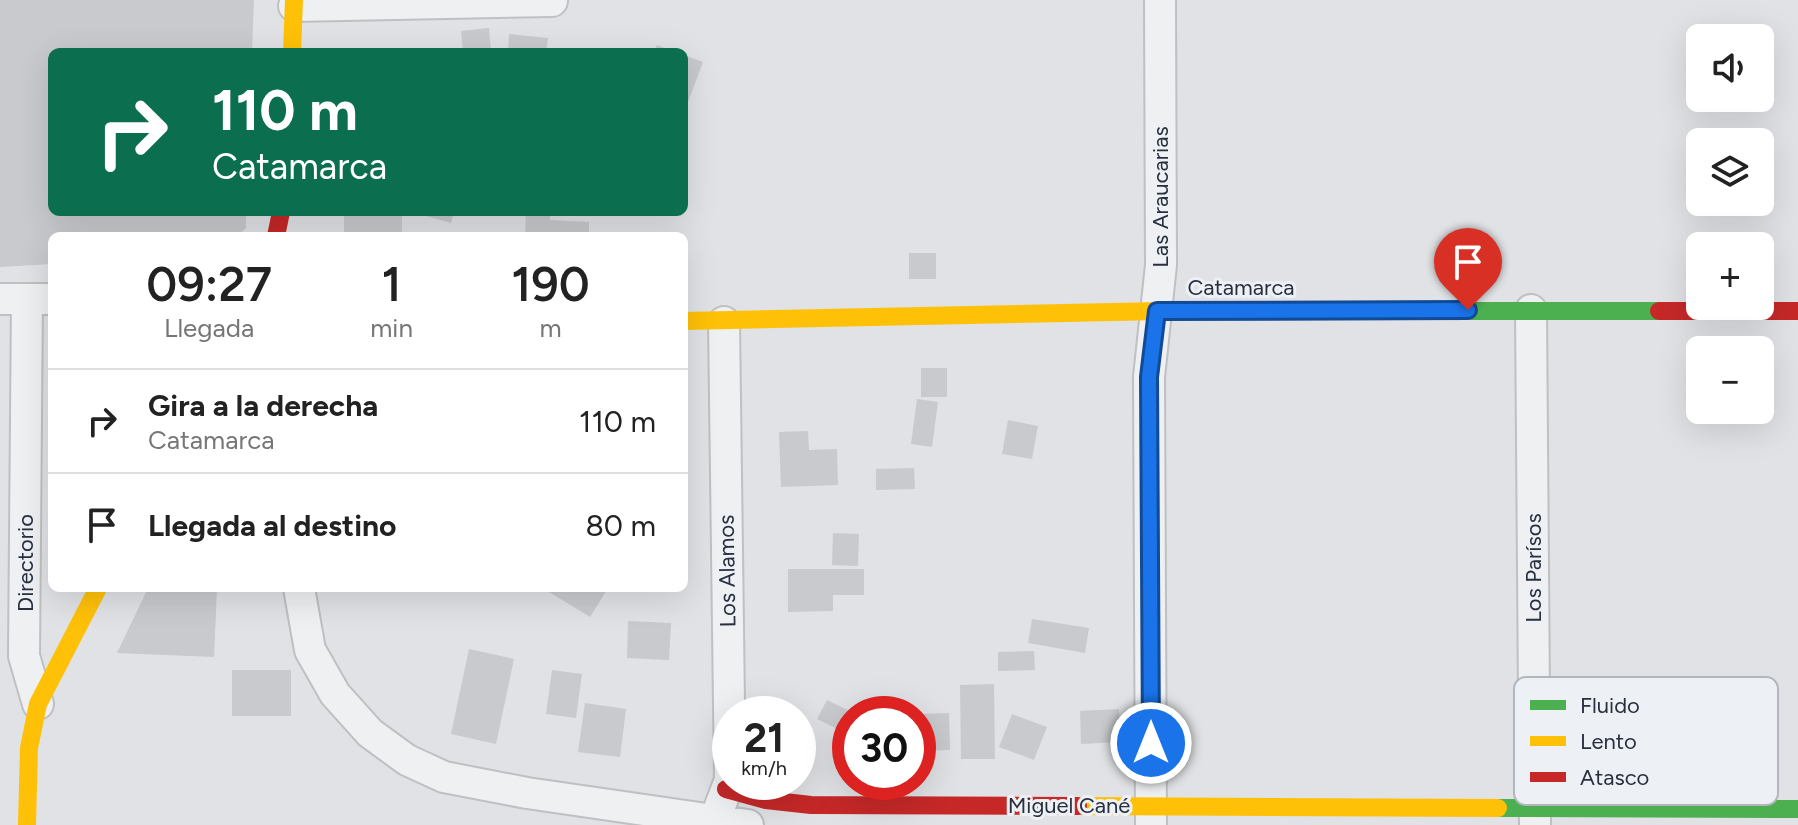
<!DOCTYPE html>
<html lang="es">
<meta charset="utf-8">
<style>
:root{--surface:#fff;--page:#f2f2f2;--text:#222;--muted:#767676;--line:#e0e0e0}
body{margin:0;font-family:Figtree,sans-serif;background:var(--page);color:var(--text);height:100vh;display:flex;flex-direction:column;font-size:30px;white-space:nowrap}
*{box-sizing:border-box;margin:0}
p{font-size:26px;color:var(--muted)}
.icon{flex:none;width:44px;height:44px;fill:none;stroke:currentColor;stroke-width:2;stroke-linecap:round;stroke-linejoin:round}
.map{position:relative;flex:1;overflow:hidden}
.panel{position:absolute;left:48px;top:232px;width:640px;height:360px;display:flex;flex-direction:column;background:var(--surface);border-radius:12px;box-shadow:0 8px 32px #0002}
.panel>*{flex:none}
.banner{position:absolute;left:48px;top:48px;width:640px;height:168px;border-radius:12px;box-shadow:0 8px 32px #0002;background:#0b6e4f;color:#fff;overflow:hidden}
.controls{position:absolute;left:1686px;top:24px;display:grid;gap:16px}
.controls a{display:grid;place-items:center;width:88px;height:88px;border-radius:12px;background:var(--surface);box-shadow:0 8px 32px #0002;font-size:40px}
.speed{position:absolute;left:712px;top:696px;display:flex;gap:16px;font-size:40px;font-weight:700;text-align:center}
.speed>*{display:grid;place-content:center;width:104px;height:104px;border-radius:50%;background:var(--surface);box-shadow:0 8px 32px #0002;line-height:1}
.speed small{font-size:20px;font-weight:400}
.speed .limit{border:12px solid #d22;background:#fff;color:#111}
.pin{position:absolute;display:grid;place-items:center;width:68px;height:68px;color:#fff;margin:-82px -34px;border-radius:50% 50% 50% 0;rotate:-45deg;box-shadow:0 0 8px #0007}
.pin .icon{rotate:45deg}
.me{position:absolute;width:88px;margin:-44px;rotate:0deg;stroke-linejoin:round;filter:drop-shadow(0 0 6px #0008)}
.turn{display:flex;align-items:center;gap:28px;height:168px;padding:0 32px;font-size:36px}
.turn .icon{width:104px;height:104px;stroke-width:2.5}
.turn b{display:block;font-size:56px;line-height:68px}
.eta{display:flex;justify-content:space-evenly;align-items:center;height:136px;text-align:center}
.eta b{font-size:48px;font-weight:600;line-height:56px}
ul{padding:0;list-style:none}
li{display:flex;align-items:center;gap:24px;height:104px;padding:0 32px;border-top:2px solid var(--line)}
li div{flex:1}
li b{display:block;font-size:30px}
li em{font-style:normal}
.map>svg:first-child{display:block}
</style>
<div class="map">
<svg width="1798" height="825" viewBox="0 0 1798 825">
<rect width="100%" height="100%" fill="#e0e2e5"/>
<!-- building -->
<path fill="#c8cacd" d="M0 0H254L252 52H52V212H246V228L237 236H52V264L0 267Z
M489 28 491 52H463L461 31Z
M509 34 548 38 546 52H508Z
M657 45 674 52H654Z
M684 55 703 62 688 102 684 101Z
M344 212H402V236H344Z
M427 212H454L451 223 426 216Z
M526 212H550V220L589 222V236H525Z
M909 253H936V279H909Z
M921 368H947V397H921Z
M917 399 938 402 932 447 911 444Z
M1008 420 1038 426 1032 459 1002 454Z
M808 431 809 450 837 449 838 485 781 487 779 432Z
M914 468 915 489 876 490V469Z
M833 533 859 534 858 566 832 565Z
M788 569H864V595H833V611L788 612Z
M148 588H217L214 657 117 653Z
M552 588H608L590 617 549 592Z
M1032 619 1089 628 1085 653 1028 643Z
M628 621 671 623 669 660 627 658Z
M469 649 514 659 496 744 451 734Z
M1034 651 1035 670 998 671V652Z
M232 670H291V716H232Z
M552 670 582 674 576 718 546 714Z
M994 684 995 759H961L960 685Z
M827 700 856 714H850L848 734 817 719Z
M585 703 626 709 620 757 578 752Z
M1119 709 1121 742 1081 744 1080 711Z
M949 713 950 750 918 751V714Z
M1012 714 1047 727 1034 760 999 747Z"/>
<g fill="none" stroke-linecap="round" stroke-linejoin="round">
<defs>
<path id="street" d="M294 6 552 1
M0 299H52
M27 299 24 656 38 704
M1531 310 1535 825
M299 588 310 650 335 694 370 733 407 760 444 777 527 793 748 825
M720 806 730 780 724 322
M1151 825 1149 377 1161 265 1160 0"/>
</defs>
<!-- street casing -->
<use href="#street" stroke="#bec0c3" stroke-width="34"/>
<!-- street -->
<use href="#street" stroke="#eff0f1" stroke-width="30"/>
<!-- fast -->
<path stroke="#4caf50" stroke-width="18" d="M1162 311H1659
M1498 808 1798 809"/>
<!-- slow -->
<path stroke="#ffc107" stroke-width="18" d="M292 52 294 0
M684 321 1162 311
M1078 806 1498 808
M27 825 29 748 38 704 98 588"/>
<!-- jam -->
<path stroke="#c62828" stroke-width="18" d="M276 236 281 212
M1659 311H1798
M726 789 766 800 811 805 1078 806"/>
</g>
<g fill="none" stroke-linecap="round" stroke-linejoin="round">
<defs>
<path id="route" d="M1151 743 1149 377 1157 311 1468 310"/>
</defs>
<!-- route casing -->
<use href="#route" stroke="#114b97" stroke-width="20"/>
<!-- route -->
<use href="#route" stroke="#1a73e8" stroke-width="14"/>
</g>
<g text-anchor="middle" dominant-baseline="central" stroke-width="6" stroke-linejoin="round" paint-order="stroke">
<!-- street labels -->
<g font-size="22" fill="#282f3d" stroke="#edf0f5">
<text transform="translate(1160 197) rotate(-90)">Las Araucarias</text>
<text x="1241" y="287">Catamarca</text>
<text transform="translate(25 563) rotate(-90)">Directorio</text>
<text transform="translate(1533 568) rotate(-90)">Los Parísos</text>
<text transform="translate(727 571) rotate(-91)">Los Alamos</text>
<text x="1069" y="805">Miguel Cané</text>
</g>
</g>
<!-- legend -->
<rect x="1514" y="677" width="264" height="128" rx="12" fill="#edf0f5" stroke="#b2b6be" stroke-width="2"/>
<rect x="1530" y="700" width="36" height="10" fill="#4caf50"/>
<rect x="1530" y="736" width="36" height="10" fill="#ffc107"/>
<rect x="1530" y="772" width="36" height="10" fill="#c62828"/>
<g font-size="22" fill="#282f3d">
<text x="1580" y="713">Fluido</text>
<text x="1580" y="749">Lento</text>
<text x="1580" y="785">Atasco</text>
</g>
</svg>
<div class="controls">
<a><svg class="icon" aria-label="sound" viewBox="0 0 24 24"><path d="M4 9h4l5-4v14l-5-4H4zM17 9q2 3 0 6"/></svg></a>
<a><svg class="icon" aria-label="layers" viewBox="0 0 24 24"><path d="M12 4l9 5-9 5-9-5zM3 14l9 5 9-5"/></svg></a>
<a>+</a>
<a>−</a>
</div>
<div class="speed"><div>21<small>km/h</small></div><div class="limit">30</div></div>
<div class="pin" style="left:1468px;top:310px;background:#d93025"><svg class="icon" aria-label="arrive" viewBox="0 0 24 24"><path d="M6 21V4h12l-3 4 3 4H6"/></svg></div>
<svg class="me" style="left:1151px;top:743px" viewBox="-20 -20 40 40"><circle r="17" fill="#1a73e8" stroke="#fff" stroke-width="3"/><path d="M0-11L8 9 0 5-8 9z" fill="#fff"/></svg>
<div class="banner">
<div class="turn"><svg class="icon" aria-label="right" viewBox="0 0 24 24"><path d="M7 20v-9h11M14 6l5 5-5 5"/></svg><div><b>110 m</b>Catamarca</div></div>
</div>
<section class="panel">
<div class="eta">
<div><b>09:27</b><p>Llegada</p></div>
<div><b>1</b><p>min</p></div>
<div><b>190</b><p>m</p></div>
</div>
<ul>
<li><svg class="icon" aria-label="right" viewBox="0 0 24 24"><path d="M7 20v-9h11M14 6l5 5-5 5"/></svg><div><b>Gira a la derecha</b><p>Catamarca</p></div><em>110 m</em></li>
<li><svg class="icon" aria-label="arrive" viewBox="0 0 24 24"><path d="M6 21V4h12l-3 4 3 4H6"/></svg><div><b>Llegada al destino</b></div><em>80 m</em></li>
</ul>
</section>
</div>
